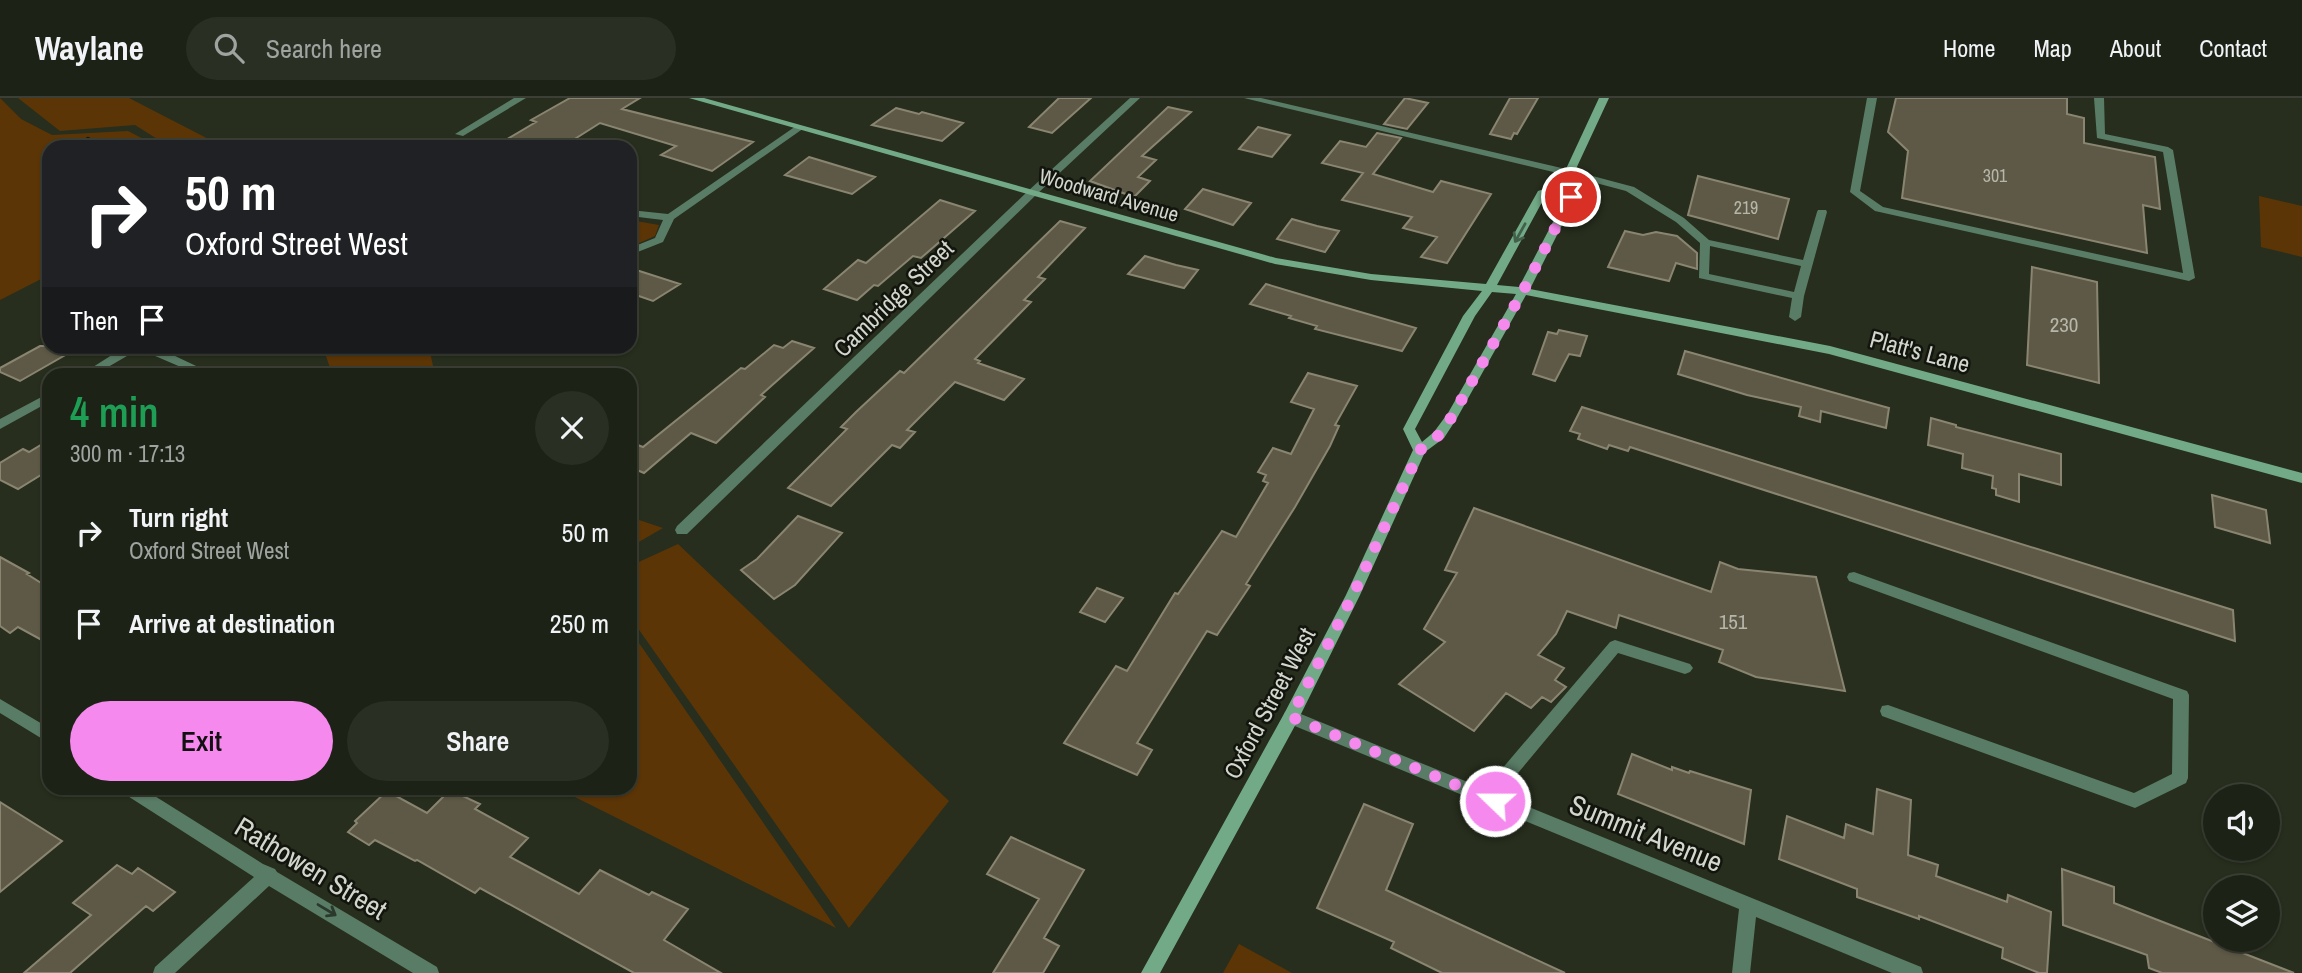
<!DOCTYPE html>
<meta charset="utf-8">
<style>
:root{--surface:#1d2216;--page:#2a2f23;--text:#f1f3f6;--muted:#a0a4a1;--line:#3b3f35;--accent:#f689ee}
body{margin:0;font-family:"Archivo Narrow",sans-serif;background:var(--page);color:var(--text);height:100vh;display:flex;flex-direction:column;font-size:26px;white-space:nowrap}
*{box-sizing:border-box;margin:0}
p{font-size:23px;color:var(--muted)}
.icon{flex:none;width:38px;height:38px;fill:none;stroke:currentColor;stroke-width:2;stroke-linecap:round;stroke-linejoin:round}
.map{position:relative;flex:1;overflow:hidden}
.drawer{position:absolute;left:42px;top:270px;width:595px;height:427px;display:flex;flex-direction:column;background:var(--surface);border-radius:21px;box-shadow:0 2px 5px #0004,0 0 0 2px var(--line)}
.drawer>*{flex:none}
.hud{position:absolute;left:42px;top:42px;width:595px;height:214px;border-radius:21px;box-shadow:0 2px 5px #0004,0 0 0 2px var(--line);background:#202124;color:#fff;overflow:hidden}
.fabs{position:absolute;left:2203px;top:686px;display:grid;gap:14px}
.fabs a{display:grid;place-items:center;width:77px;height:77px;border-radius:50%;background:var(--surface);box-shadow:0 2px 5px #0004,0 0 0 2px var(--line);font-size:35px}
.pin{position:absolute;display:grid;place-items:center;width:60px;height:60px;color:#fff;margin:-30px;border:4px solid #fff;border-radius:50%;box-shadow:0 2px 7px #0007}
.me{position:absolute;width:77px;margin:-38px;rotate:292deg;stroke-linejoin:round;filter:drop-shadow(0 0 5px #0008)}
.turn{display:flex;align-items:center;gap:24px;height:147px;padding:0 28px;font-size:32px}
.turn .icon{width:91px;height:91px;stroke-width:2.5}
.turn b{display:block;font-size:49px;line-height:60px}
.then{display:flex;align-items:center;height:66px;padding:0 28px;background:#0003;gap:14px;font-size:26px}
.round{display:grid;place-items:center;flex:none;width:74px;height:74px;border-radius:37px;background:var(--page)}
.overview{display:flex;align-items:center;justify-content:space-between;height:119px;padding:0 28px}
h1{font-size:42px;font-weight:600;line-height:52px;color:#1e9e55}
.primary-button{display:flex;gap:14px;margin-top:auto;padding:14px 28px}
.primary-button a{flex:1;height:80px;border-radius:42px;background:var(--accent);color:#111;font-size:28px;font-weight:600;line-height:80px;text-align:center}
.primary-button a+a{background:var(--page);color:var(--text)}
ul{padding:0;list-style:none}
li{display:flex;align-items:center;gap:21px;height:91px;padding:0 28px}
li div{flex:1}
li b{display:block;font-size:26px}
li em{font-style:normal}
header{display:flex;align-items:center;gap:42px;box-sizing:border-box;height:98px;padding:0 35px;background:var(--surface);border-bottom:2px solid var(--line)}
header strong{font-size:33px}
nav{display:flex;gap:38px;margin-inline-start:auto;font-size:24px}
.search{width:490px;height:63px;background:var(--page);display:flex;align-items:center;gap:18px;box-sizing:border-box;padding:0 24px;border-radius:38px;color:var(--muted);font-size:26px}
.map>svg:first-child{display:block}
</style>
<header>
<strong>Waylane</strong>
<div class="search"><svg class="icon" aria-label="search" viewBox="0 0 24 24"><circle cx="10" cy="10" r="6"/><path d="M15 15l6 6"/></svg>Search here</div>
<nav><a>Home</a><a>Map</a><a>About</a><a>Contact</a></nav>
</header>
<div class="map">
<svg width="2302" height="875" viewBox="0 0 2302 875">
<rect width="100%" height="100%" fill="#272e1d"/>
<!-- green -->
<path fill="#5c3506" d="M0 0 21 21 52 37 128 33 159 49H49V177L0 202Z
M18 0H129L224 49H170L135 27 60 33Z
M2259 98 2302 108V159L2261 149Z
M630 122 659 127 655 138 630 149Z
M323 249H429L433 268 449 276H332Z
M630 419 663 430 630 449Z
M678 446 949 703 849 830 630 519V468Z
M630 532 836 830 557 690H630Z
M1239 846 1292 875H1223Z"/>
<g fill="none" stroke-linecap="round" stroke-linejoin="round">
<!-- stream -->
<path stroke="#0b1c1a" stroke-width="6" d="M88 42 99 49"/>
</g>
<!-- building -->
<path fill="#5e5946" stroke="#8a8571" stroke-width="2" d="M570 0H640L622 11 753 44 712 73 661 57 676 48 600 25 562 49H494L536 24 531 22Z
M1059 0H1091L1052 35 1029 29Z
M1405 0 1428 5 1407 31 1384 26Z
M1510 0H1538L1517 36 1514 35 1511 41 1490 36Z
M1896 0H2067V16L2084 20V45L2155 59 2160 111 2143 107 2147 155 1902 100 1908 53 1888 34Z
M1168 9 1191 14 1142 58 1156 62 1138 79 1150 83 1134 99 1090 83Z
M896 10 919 16 922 14 963 25 942 43 872 27Z
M1258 29 1290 37 1272 59 1239 51Z
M1377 35 1401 40 1373 76 1433 94 1441 83 1491 96 1447 165 1421 159 1437 139 1403 130 1412 119 1342 102 1363 75 1322 65 1340 43 1366 49Z
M809 59 875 79 852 96 785 77Z
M1698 78 1789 101 1778 141 1688 117Z
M1203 91 1251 105 1233 127 1185 111Z
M940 102 975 113 921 160 913 158 878 188 874 187 857 202 824 191 858 162 866 165Z
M1292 121 1317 128 1339 133 1325 154 1277 141Z
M1060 123 1085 130 1038 179 1045 181 1024 202 1031 204 975 261 980 263 978 265 1024 281 1004 302 955 284 907 332 915 334 900 350 892 347 831 408 788 390 847 331 841 329 856 314 900 273 904 275Z
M1625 133 1643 137 1656 134 1677 138 1697 155V171L1676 165 1669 183 1608 169Z
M1145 158 1176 167 1198 172 1184 190 1128 176Z
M2032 169 2097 184 2099 285 2027 267Z
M630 170 680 186 653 203 630 195Z
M1266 186 1326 204 1416 230 1402 253 1315 231 1317 228 1289 220 1291 218 1250 206Z
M1559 232 1587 238 1580 258 1569 256 1555 283 1533 276 1548 234 1557 236Z
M792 243 814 250 761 297 765 299 716 345 691 335 644 375 630 369V344L643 349 741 270 745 271 774 247 783 250Z
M40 248H81L20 283 0 274V270Z
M1685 253 1889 310 1886 330 1821 313 1820 324 1799 318 1801 309 1747 297 1678 276Z
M1308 275 1357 288 1335 327 1339 328 1330 348 1295 409 1246 486 1250 488 1217 537 1207 533 1137 645 1152 652 1137 677 1064 645 1116 568 1127 573 1175 495 1178 496 1222 433 1236 439 1268 385 1263 383 1266 377 1258 374 1273 350 1291 356 1314 311 1291 304Z
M1582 309 2233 512 2235 543 1630 349 1628 353 1609 347 1607 351 1578 341 1580 336 1570 333Z
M1931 320 1956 327V329L2061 356V387L2019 376V404L1996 397V391L1992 390 1993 378 1962 370 1963 356 1928 347Z
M49 342V372L18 391 0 382V365L23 351 29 354Z
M2212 397 2266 412 2270 445 2215 429Z
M1474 410 1711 494 1720 464 1738 471 1816 479 1845 593 1756 579 1719 564 1723 552 1619 517 1616 530 1567 513 1556 536 1538 557 1564 570 1555 582 1566 589 1551 604 1542 599 1531 610 1506 595 1474 633 1399 586 1445 544 1424 531 1457 475 1445 472Z
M798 418 842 435 795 487 774 501 741 472 757 461Z
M0 459 29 475 27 476 49 490V546L18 529 10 535 0 528Z
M1097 490 1123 500 1105 524 1080 514Z
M1632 656 1672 672V669L1689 675 1690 673 1751 692 1744 746 1618 696Z
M1877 691 1911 702 1908 757 1938 767 1936 778 2007 804 2008 797 2051 814 2047 875H2039L2002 860 2003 850 1919 818V821L1857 799V791L1779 761 1787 718 1844 740 1846 726 1873 736Z
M450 692 480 706 475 711 528 740 510 759 579 796 600 772 649 797 652 794 688 811 664 842 721 875H634L480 790 475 795 417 762 415 763 375 742 369 747 348 734 357 725 355 723 387 693 427 715Z
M0 704 62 743 0 794Z
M1364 706 1413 726 1386 792 1565 875H1442L1391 850 1394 844 1317 810Z
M1011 739 1084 772 1044 840 1059 848 1043 875H993L1039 801 987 776Z
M117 767 132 776 138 770 175 794 153 813 146 808 70 875H24L91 817 73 805Z
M2062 771 2114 789V805L2294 875H2162L2149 870 2147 857 2063 827Z"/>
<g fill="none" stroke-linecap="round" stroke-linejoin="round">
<!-- lane -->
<path fill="#597c66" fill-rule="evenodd" d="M1867 0H1877L1860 93 1883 109 2183 175 2163 54 2097 40 2094 0H2104L2105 36 2168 49 2173 52 2195 180 2189 183 1875 113 1850 94Z
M796 28 804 30 674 121 663 144 630 157V150L655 140 663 122 630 118V112L668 116Z
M1570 72 1634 89 1684 120 1709 142 1803 162 1817 114 1818 112H1826L1827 114 1804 198 1801 219 1795 223 1789 219 1792 200 1699 180 1700 145 1676 124 1626 93 1566 77 1565 75ZM1710 148 1801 168 1794 194 1709 176Z
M1854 474 2187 593 2189 597 2188 680 2186 685 2135 710 1882 618 1880 613 1882 608 1888 607 2134 695 2172 676 2173 601 1849 483 1847 479 1849 475Z
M1615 542 1690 566 1693 570 1690 574 1685 576 1618 555 1508 687 1501 708 1495 710 1489 708 1487 703 1495 679 1610 544Z"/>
<!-- street -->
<path fill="#597c66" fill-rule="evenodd" d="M514 0H526L463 38 455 36Z
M1130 0H1140L1036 97 687 436H677L675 432 677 428 1028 93Z
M1244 0H1261L1570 72 1575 75 1570 78Z
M126 248H154L213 276H197L139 251 96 276H82Z
M49 295V304L0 331V321Z
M0 601 49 630V645L0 615Z
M1291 612 1921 869 1923 875H1892L1756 819 1750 875H1732L1739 811 1285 624 1283 619 1285 614Z
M121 690H142L263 766 275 771 277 774 437 869 439 875H413L269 788 175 875H153L155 869 254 779 123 695Z"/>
<!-- secondary -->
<path fill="#72aa87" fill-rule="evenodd" d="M689 0H704L1276 160 1371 176 1486 186 1538 93 1559 86 1599 0H1609L1568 88 1576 99 1530 191 1830 248 2302 375V385L1829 256 1526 197 1457 320 1444 340 1425 354 1360 497 1297 624 1160 875H1141L1285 614 1346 497 1413 352 1403 331 1463 218 1482 193 1371 182 1275 166ZM1560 92 1566 99 1519 189 1497 187 1547 95ZM1492 194 1516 196 1448 315 1434 334 1422 344 1415 331 1475 218Z"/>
</g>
<!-- one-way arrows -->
<defs><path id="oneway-shaft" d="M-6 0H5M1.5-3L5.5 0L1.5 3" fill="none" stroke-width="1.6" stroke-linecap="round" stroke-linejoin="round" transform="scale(1.75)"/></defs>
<use stroke="#42604a" href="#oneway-shaft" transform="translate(1520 135) rotate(119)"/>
<use stroke="#2b392c" href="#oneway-shaft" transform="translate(327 812) rotate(31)"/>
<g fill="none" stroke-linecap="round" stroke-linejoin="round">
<!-- route -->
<path stroke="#f689ee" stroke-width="12" stroke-dasharray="0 21.6" d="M1495 703 1291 619 1353 497 1420 352 1439 337 1453 317 1528 184 1571 99"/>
</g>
<g text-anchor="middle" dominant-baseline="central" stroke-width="5" stroke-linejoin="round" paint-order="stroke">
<!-- far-number labels -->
<g font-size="18" fill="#b5b7aa">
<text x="1995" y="77">301</text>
<text x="1746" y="109">219</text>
</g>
<!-- far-street labels -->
<g font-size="21" fill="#d2d6cc" stroke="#12150d">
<text transform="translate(1109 97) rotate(16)">Woodward Avenue</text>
</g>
<!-- number labels -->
<g font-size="21" fill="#b5b7aa">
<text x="2064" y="226">230</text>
<text x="1733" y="523">151</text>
</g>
<!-- street labels -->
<g font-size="24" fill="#d2d6cc" stroke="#12150d">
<text transform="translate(893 200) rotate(-44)">Cambridge Street</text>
<text transform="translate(1920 253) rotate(15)">Platt's Lane</text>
<text transform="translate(1269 605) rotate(-62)">Oxford Street West</text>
</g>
<!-- near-street labels -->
<g font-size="28" fill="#d2d6cc" stroke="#12150d">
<text transform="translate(1646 735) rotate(22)">Summit Avenue</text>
<text transform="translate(311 770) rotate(31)">Rathowen Street</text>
</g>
</g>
</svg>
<div class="fabs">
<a><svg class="icon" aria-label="sound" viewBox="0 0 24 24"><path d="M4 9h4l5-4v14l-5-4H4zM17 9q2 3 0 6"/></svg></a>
<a><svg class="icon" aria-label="layers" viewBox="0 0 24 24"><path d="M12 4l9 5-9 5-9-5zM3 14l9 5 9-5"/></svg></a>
</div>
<div class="pin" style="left:1571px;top:99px;background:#d93025"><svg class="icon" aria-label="arrive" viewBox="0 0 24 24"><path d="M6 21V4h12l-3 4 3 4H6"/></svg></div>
<svg class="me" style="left:1495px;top:703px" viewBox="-20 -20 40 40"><circle r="17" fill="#f689ee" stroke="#fff" stroke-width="3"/><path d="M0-11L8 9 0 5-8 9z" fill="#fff"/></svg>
<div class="hud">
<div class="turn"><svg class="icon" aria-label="right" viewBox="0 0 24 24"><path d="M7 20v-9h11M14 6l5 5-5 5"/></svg><div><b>50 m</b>Oxford Street West</div></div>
<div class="then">Then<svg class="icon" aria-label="arrive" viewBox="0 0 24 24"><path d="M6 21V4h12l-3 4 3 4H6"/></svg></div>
</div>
<section class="drawer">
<div class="overview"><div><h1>4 min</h1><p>300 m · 17:13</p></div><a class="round"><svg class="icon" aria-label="close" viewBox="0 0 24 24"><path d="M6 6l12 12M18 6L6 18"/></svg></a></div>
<ul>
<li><svg class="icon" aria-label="right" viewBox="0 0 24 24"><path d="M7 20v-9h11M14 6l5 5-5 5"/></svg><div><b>Turn right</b><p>Oxford Street West</p></div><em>50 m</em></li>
<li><svg class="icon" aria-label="arrive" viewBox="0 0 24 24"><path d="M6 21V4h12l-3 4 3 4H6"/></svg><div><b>Arrive at destination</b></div><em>250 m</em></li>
</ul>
<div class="primary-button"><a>Exit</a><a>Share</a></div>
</section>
</div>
